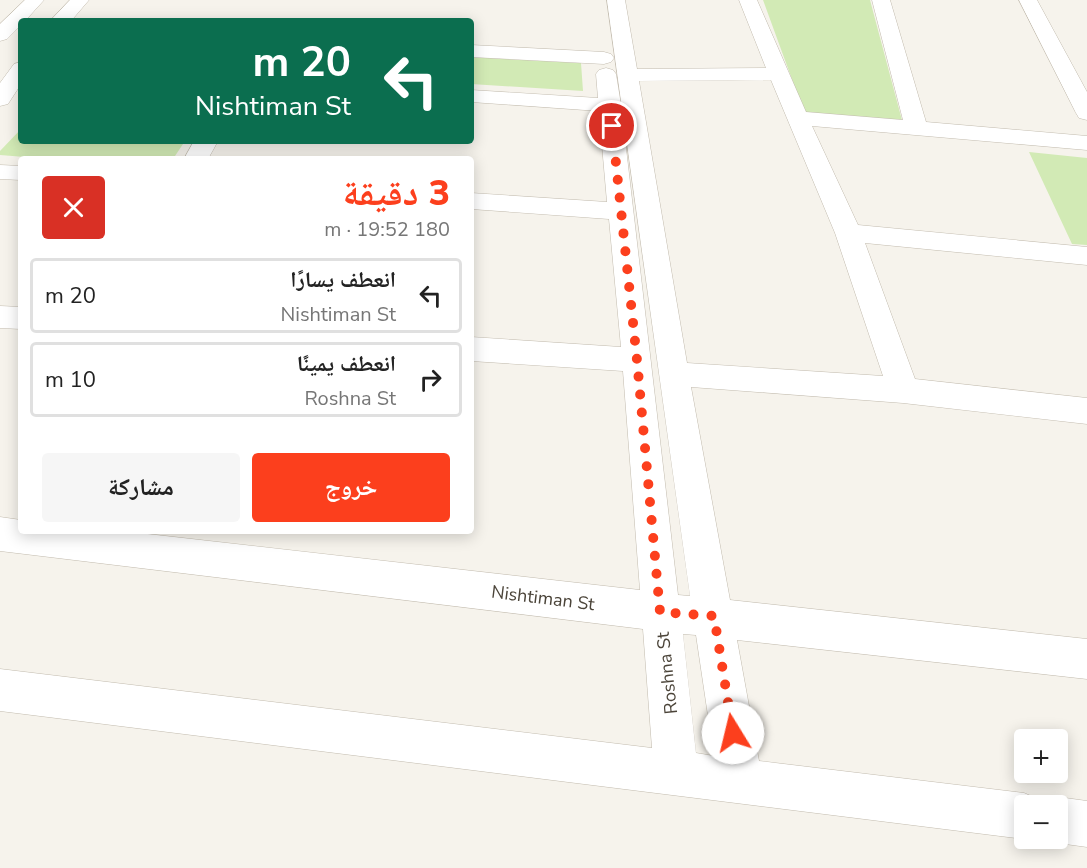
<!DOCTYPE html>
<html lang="ar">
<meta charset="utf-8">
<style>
:root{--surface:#fff;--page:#f6f6f6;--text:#222;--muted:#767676;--line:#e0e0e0;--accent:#fc3f1d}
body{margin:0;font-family:"Nunito Sans","Noto Naskh Arabic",sans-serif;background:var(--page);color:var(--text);direction:rtl;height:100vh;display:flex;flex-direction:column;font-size:22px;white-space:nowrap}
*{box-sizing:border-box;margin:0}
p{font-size:20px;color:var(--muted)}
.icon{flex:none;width:33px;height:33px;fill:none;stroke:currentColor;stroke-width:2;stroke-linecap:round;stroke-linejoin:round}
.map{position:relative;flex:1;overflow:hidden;direction:ltr}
.panel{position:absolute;left:18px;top:156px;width:456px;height:378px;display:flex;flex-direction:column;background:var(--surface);border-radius:6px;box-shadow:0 3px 15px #0003;direction:rtl}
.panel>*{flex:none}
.banner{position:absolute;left:18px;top:18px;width:456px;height:126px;border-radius:6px;box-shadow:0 3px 15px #0003;direction:rtl;background:#0b6e4f;color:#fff;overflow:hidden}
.buttons{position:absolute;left:1014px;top:729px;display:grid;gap:12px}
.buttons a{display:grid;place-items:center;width:54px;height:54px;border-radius:6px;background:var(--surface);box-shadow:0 3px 15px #0003;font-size:30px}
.pin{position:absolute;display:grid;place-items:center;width:51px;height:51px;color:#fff;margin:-26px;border:3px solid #fff;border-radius:50%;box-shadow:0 2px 6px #0007}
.me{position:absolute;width:66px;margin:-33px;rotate:351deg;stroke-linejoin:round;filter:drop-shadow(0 0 4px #0008)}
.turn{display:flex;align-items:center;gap:21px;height:126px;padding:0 24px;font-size:27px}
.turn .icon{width:78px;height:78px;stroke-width:2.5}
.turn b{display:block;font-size:42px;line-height:51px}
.round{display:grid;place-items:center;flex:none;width:63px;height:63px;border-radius:6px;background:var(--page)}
.headline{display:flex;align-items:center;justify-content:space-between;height:102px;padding:0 24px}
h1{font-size:36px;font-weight:800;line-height:45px;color:var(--accent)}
.primary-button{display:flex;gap:12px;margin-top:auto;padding:12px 24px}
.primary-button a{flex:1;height:69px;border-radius:6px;background:var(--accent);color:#fff;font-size:24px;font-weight:800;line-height:69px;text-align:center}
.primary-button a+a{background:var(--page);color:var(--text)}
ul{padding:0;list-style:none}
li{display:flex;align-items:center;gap:18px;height:75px;margin:0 12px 9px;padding:0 12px;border:3px solid var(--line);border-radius:6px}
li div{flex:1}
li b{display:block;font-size:22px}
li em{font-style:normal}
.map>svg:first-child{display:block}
</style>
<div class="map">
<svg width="1087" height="868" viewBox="0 0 1087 868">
<rect width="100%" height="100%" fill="#f6f3ec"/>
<!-- green -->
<path fill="#d2eab5" d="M763 0H870L903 124 805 115Z
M471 57 581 63 583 91 471 84Z
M21 129V141H185L173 159H50L0 155V151Z
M1029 152 1087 158V245L1072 244Z"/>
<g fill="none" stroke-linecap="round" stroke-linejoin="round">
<defs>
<path id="minor" d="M25 0H44L25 21H21V25L7 39 0 41V24Z
M70 0H89L71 21H50Z
M607 0H625L637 69 766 68 739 0H757L806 112 903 120 872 0H890L926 122 1087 136V150L812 126 858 225 1087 247V265L865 243 915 379 1087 398V424L903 403 691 387 730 600 1087 639V679L737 640 759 761 1024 793 1040 800 1042 804 1058 797 1087 801V847L1058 843 1047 838H1058V806H1024V839L0 711V669L652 748 643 629 0 551V517L21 520V531H121L640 590 623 371 471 361V337L621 347 609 219 471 209V193L607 202 599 111 471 102V90L598 98 596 74 599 70 606 68 613 70 616 74 621 105 678 595 690 596ZM771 80 835 233 883 376 687 363 639 81ZM683 634 696 635 714 756 696 753Z
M1019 0H1037L1087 92V120L1079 118 1076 113Z
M471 45 604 52 611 54 614 58 611 62 604 64 471 57Z
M21 62V84L8 104 0 106V83L14 64Z
M194 141H218L208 159H184Z
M0 165 21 166V180L0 179Z
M0 306 21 307V329L0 328Z"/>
</defs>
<!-- minor casing -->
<use href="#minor" stroke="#c2bbae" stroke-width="1"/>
<!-- minor -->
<use href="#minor" fill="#fff" fill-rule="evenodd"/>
</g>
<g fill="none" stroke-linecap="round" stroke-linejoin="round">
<!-- route -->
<path stroke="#fc3f1d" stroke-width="10" stroke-dasharray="0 18" d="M612 126 637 360 660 612 714 616 733 733"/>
</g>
<g text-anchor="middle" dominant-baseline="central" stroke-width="6" stroke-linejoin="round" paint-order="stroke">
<!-- street labels -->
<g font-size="18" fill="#4b4439" stroke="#fff">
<text transform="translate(543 598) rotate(7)">Nishtiman St</text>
<text transform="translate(667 673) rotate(-96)">Roshna St</text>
</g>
</g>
</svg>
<div class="buttons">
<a>+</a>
<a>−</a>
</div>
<div class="pin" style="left:612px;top:126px;background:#d93025"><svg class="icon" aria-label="arrive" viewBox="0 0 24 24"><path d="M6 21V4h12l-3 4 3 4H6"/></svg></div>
<svg class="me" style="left:733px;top:733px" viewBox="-20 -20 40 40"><circle r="19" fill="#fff"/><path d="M0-13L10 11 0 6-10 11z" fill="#fc3f1d"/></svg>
<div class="banner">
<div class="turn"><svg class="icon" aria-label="left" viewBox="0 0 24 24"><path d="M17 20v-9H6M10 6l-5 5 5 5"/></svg><div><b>20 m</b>Nishtiman St</div></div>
</div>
<section class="panel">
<div class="headline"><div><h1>3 دقيقة</h1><p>180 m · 19:52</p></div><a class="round" style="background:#d93025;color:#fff"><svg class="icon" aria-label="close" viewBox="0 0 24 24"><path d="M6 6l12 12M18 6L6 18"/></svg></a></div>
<ul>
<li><svg class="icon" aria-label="left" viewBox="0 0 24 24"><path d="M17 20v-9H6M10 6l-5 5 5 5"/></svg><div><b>انعطف يسارًا</b><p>Nishtiman St</p></div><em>20 m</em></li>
<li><svg class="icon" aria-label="right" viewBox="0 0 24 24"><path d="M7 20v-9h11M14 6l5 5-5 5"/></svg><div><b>انعطف يمينًا</b><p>Roshna St</p></div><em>10 m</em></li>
</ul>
<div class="primary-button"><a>خروج</a><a>مشاركة</a></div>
</section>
</div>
